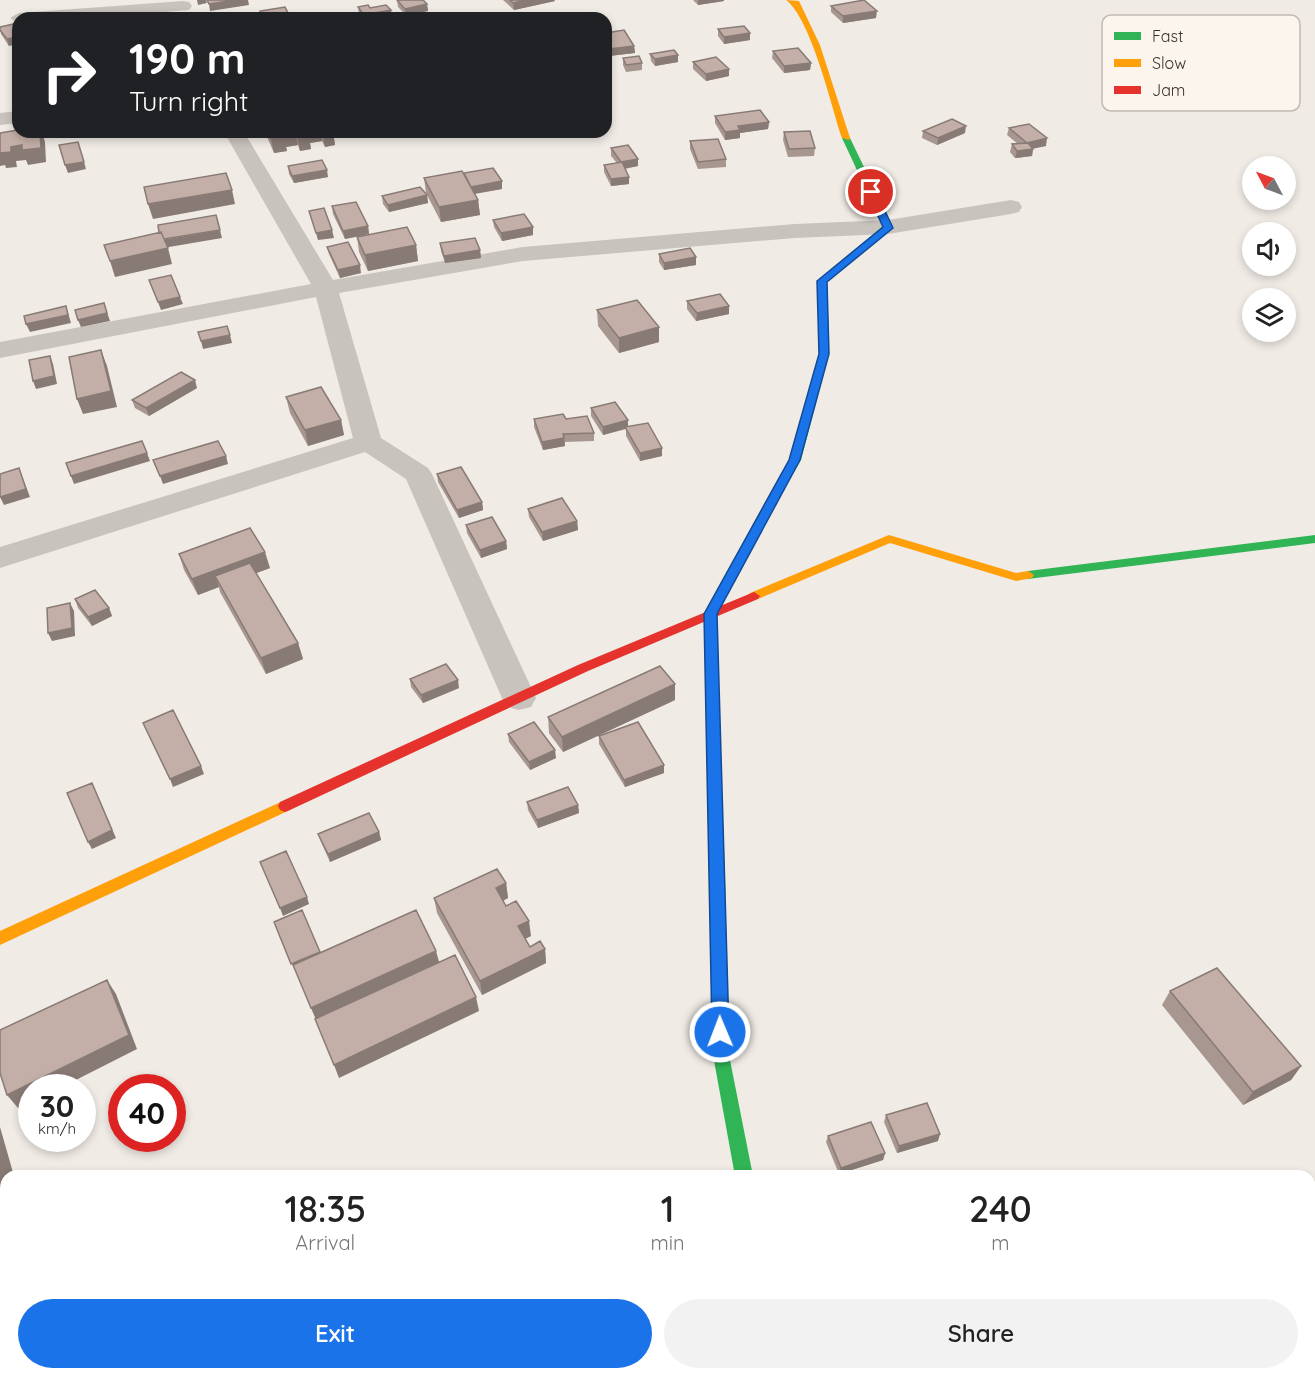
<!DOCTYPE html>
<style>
:root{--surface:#fff;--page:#f2f2f2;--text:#222;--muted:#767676;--accent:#1a73e8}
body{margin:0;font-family:Quicksand,sans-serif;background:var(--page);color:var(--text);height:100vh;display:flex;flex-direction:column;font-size:22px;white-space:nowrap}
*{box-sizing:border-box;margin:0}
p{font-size:20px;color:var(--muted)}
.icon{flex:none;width:33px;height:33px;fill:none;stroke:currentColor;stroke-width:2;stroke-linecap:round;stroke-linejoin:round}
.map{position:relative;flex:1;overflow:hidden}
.side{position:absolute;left:0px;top:1170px;width:1316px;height:210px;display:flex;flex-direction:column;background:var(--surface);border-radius:18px 18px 0 0;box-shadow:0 3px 9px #0003}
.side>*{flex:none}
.guide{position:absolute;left:12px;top:12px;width:600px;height:126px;border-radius:18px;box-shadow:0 3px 9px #0003;background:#202124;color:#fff;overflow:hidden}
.needle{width:39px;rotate:311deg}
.buttons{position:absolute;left:1242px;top:156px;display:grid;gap:12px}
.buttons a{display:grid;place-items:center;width:54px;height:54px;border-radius:50%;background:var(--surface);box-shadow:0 3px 9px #0003;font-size:30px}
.speed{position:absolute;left:18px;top:1074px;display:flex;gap:12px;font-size:30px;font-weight:700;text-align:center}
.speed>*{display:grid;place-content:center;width:78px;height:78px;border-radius:50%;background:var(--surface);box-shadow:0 3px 9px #0003;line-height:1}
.speed small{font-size:15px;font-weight:400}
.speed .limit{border:9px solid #d22;background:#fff;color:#111}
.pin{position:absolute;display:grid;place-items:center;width:51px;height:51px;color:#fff;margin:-26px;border:3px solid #fff;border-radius:50%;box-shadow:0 2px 6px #0007}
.me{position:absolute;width:66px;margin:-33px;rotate:359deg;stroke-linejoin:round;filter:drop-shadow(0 0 4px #0008)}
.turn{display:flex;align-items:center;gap:21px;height:126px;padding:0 18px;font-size:27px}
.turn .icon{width:78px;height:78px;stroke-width:2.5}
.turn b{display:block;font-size:42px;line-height:51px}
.eta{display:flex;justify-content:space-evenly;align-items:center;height:102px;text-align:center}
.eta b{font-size:36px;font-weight:600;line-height:42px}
.primary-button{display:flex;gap:12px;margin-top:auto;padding:12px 18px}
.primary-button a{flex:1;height:69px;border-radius:36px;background:var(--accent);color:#fff;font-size:24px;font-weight:600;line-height:69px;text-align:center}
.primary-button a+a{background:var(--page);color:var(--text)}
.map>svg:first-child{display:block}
</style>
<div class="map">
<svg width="1315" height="1380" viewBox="0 0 1315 1380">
<rect width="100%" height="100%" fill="#f0ebe5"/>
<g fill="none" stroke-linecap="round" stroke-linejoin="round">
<!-- street -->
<path fill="#c9c3be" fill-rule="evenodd" d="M183 1 189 2 192 6 189 10 93 18H18V23L10 18 19 13Z
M18 111V123L0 125V113Z
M224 132H244L333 280 523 247 795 224 888 220 1011 200 1019 202 1022 207 1019 212 1011 214 888 234 795 238 523 261 339 293 381 438 428 468 432 474 536 698 531 707 519 710 507 707 502 698 406 479 365 452 0 568V547L353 438 316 297 0 358V342L311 284Z
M888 1374H940L942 1380H890Z"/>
<!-- fast -->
<path fill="#30b455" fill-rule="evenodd" d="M846 135 850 138 893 227 827 282 829 354 801 460 777 502 773 503 767 499 789 460 819 354 817 281 883 226 842 138Z
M1315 535V543L1028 579 1022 575 1028 571Z
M717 873 722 875 725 879 729 1055 753 1176H735L713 1055 709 879 712 875Z"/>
<!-- slow -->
<path fill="#ff9f0a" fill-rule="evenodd" d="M786 0 799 1 820 45 850 138 849 140 842 138C831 105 811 19 786 0Z
M773 495 779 499 716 614 725 879 722 883 717 885 712 883 709 879 704 614 767 499Z
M889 535 1016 573 1028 571 1034 575 1032 578 1016 581 890 543 758 599H750L748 596 750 593Z
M285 800 290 802 292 806 290 810 0 945V931Z"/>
<!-- jam -->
<path fill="#e5322d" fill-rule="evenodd" d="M754 592 760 596 758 599 588 671 290 810 285 812 280 810 278 806 280 802 578 665Z"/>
</g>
<!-- wall -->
<path fill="#a89690" d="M397 0 427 4 428 11 406 15 398 7Z
M503 0H554L555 1 514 10Z
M693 0H724V1L698 5Z
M831 6 876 18 843 23 831 12Z
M358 7 391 10 392 17 362 18 359 14Z
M18 23 9 46 1 34 0 27Z
M718 29 750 40 724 44 718 36Z
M606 33 634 46 635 53 609 56 606 52Z
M773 51 811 63 810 70 784 73 772 58Z
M650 54 678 62 655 66 651 61Z
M623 58 642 63V70L626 72 623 65Z
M693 62 729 76 706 81 693 69Z
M715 116 769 122 768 129 740 133V138L725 140 715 123Z
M1009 128 1046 146 1033 148 1032 156 1015 158 1010 152 1012 144H1018L1007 135Z
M923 131 965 133 937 145 922 138Z
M265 132H333L335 145 325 147 322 141 310 143 311 149 300 151 298 145 286 147 287 151 274 153Z
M784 132 815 148 814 156 788 157 783 140Z
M690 141 726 159V167L698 169 690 149Z
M611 148 638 159V166L625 169 629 177V184L611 186 604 172V165L617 163 611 156Z
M288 166 328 177 294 183 289 174Z
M464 175 502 181V189L475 194 478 200 480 215 441 222 426 193 424 178Z
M427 195 428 203 389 212 383 204 382 196Z
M332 206 368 226 369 234 345 239 333 214Z
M493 220 533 235 502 241 494 227Z
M357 237 416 245 418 261 368 271 359 252Z
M440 243 480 250 481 258 445 263 441 251Z
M327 247 361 273 340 278 329 254Z
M659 254 696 265 664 270 659 262Z
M687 301 729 306V314L696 321 687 309Z
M597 310 659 342 619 353 598 326Z
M197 388 149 416 135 408 132 400Z
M286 397 341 420 344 435 308 446 290 413Z
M591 408 628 427 662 448V456L640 461 626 436V429L603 435 591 416Z
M534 419H566L594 433V441L565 442V446L543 450 534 427Z
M437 474 482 502 483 510 459 518 438 482Z
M528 509 577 521 578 530 543 541 529 517Z
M466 525 506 541 507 549 481 558 467 533Z
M179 554 270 568 256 573 298 643 303 659 266 674 220 592 219 587 198 595 184 570Z
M75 599 109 608 112 616 92 626 78 608Z
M410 679 459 688 423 703 411 687Z
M675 684V700L563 752 549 733 548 717Z
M508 734 556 758 530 770 509 742Z
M599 736 664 773 625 787 599 744Z
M527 802 578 805 579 813 538 828 528 810Z
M379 832 381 840 330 862 321 842 318 834Z
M506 883 508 898 503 901 506 906 531 936 525 939 530 947 545 949 546 963 482 995 437 913 434 898Z
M1170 991 1301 1066 1291 1080 1243 1105 1162 1005Z
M886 1115 938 1141 897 1153 884 1122Z
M828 1136 885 1153 883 1160 839 1174 826 1142Z"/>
<!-- shaded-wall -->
<path fill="#887a75" d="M197 0H206L207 3 198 5Z
M236 0H248L249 5 210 11 209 4Z
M527 0H554L555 1 514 10 513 3Z
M698 0H724V1L698 5Z
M427 4 428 11 406 15 405 9Z
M391 10 392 17 365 18 364 15Z
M877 11 876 18 843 23V16Z
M288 13 289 18H262V17Z
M750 33V40L724 44V37Z
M18 37V44L9 46 7 39Z
M634 46 635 53 609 56V49Z
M678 55V62L655 66V59Z
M811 63 810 70 784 73V66Z
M729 69V76L706 81V74Z
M769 122 768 129 740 133V138L725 140V132L738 126Z
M966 126 965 133 937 145 938 138Z
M40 132H42L45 142 46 162 28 165 26 160 16 161 17 167 6 168 5 165 0 166V150Z
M282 132H295L298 145 286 147 287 151 274 153 271 139Z
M306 132H321L322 141 310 143 311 149 300 151 297 136Z
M322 132H333L335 145 325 147Z
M1047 138 1046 146 1027 150 1033 149 1032 156 1015 158 1017 151 1027 143Z
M638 159V166L621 169V162Z
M84 162 86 169 68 173 65 165Z
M327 170 328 177 294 183 292 176Z
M629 177V184L611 186V179Z
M502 181V189L472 194 471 187Z
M232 190 235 204 153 219 148 204Z
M427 195 428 203 389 212 388 205Z
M478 200 480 215 441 222 439 207Z
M368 226 369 234 345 239 343 231Z
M533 227V235L502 241 501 233Z
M220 230 222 238 163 248 161 240Z
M332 230 334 238 318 240 316 233Z
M416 245 418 261 368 271 365 255Z
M168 248 172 264 115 277 110 261Z
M480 250 481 258 445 263 444 256Z
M696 257V265L664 270V263Z
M360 265 361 273 340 278 338 270Z
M180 297 183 304 161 310 158 302Z
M104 303 110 321 81 327 78 320Z
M66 306 71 323 30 332 26 324Z
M729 306V314L696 321 697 313Z
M659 327V342L619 353V338Z
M230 335 232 343 203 349 201 341Z
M101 350 107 366 117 407 83 414 77 399Z
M50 356 53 364 57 384 36 389 33 381Z
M195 380 197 388 149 416 146 408Z
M341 420 344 435 308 446 305 430Z
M628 420V428L603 435V427Z
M564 438 565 446 543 450 542 442Z
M662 448V456L640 461V453Z
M147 453 150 461 74 484 71 476Z
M226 456 228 464 163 484 160 476Z
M19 468 30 497 4 505 0 497Z
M482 502 483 510 459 518 457 510Z
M577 521 578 530 543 541 542 532Z
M506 541 507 549 481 558 480 550Z
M265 552 270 568 221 586 215 576 219 587 198 595 192 579Z
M70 603 74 611 75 636 52 641 48 633Z
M109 608 112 616 92 626 88 617Z
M298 643 303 659 266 674 261 658Z
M458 680 459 688 423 703 421 695Z
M675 684V700L563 752 562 737Z
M555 750 556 758 530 770 529 762Z
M664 765V773L625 787 624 780Z
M201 766 204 774 173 787 170 779Z
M92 783 116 838 92 849 88 842Z
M578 805 579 813 538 828 537 820Z
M379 832 381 840 330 862 328 854Z
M506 883 508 898 498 903 496 888Z
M307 897 309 904 283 916 280 908Z
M529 921 531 936 520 941 518 926Z
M545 949 546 963 482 995 480 981Z
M436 951 440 965 317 1022 311 1008Z
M107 980 116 994 137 1049 60 1088H32V1101L18 1108 7 1095Z
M476 997 479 1011 339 1078 334 1065Z
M1301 1066 1291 1080 1243 1105 1253 1092Z
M0 1127 14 1176H6V1192L0 1195Z
M940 1134 938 1141 897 1153 899 1146Z
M885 1153 883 1160 839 1174 841 1168Z
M6 1248V1266L0 1269 6 1292 0 1294V1251Z
M218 1374H223L225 1380H219Z"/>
<!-- building -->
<path fill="#c3afa7" stroke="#887a75" stroke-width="1.5" d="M207 0H236L209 4Z
M397 0H423L427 4 405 9Z
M510 0H527L513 3Z
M864 0 877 11 843 16 831 6Z
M368 5 370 8 386 5 391 10 364 15 358 7Z
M285 7 288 13 262 17 260 11Z
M337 13 341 18H306L304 15Z
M18 23V37L7 39 0 30V27Z
M744 26 750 33 724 37 718 29Z
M624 30 634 46 609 49 606 45V33Z
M798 48 811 63 784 66 773 51Z
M674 50 678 55 655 59 650 54Z
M639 56 642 63 626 65 623 58Z
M716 57 729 69 706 74 693 62Z
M760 110 769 122 738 126 740 130 725 132 715 116Z
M952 119 966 126 938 138 923 131Z
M1029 124 1047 138 1027 143 1009 128Z
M18 130V132H40L41 148 22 150V145L11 147V152L0 153V133Z
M810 131 815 148 789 149 784 132Z
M268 132H285H282L283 137 271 139Z
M295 132H307L308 135 297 136Z
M718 139 726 159 698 162 690 141Z
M78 142 84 162 65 165 59 145Z
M1028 143 1033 149 1017 151 1012 144Z
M628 145 638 159 621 162 611 148Z
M322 160 327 170 292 176 288 166Z
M622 162 629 177 611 179 604 165Z
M493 168 502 181 471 187 464 173Z
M462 171 478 200 439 207 424 178Z
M226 173 232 190 148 204 144 187Z
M420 187 427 195 388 205 382 196Z
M356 202 368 226 343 231 332 206Z
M324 208 332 230 316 233 309 211Z
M524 214 533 227 501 233 493 220Z
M216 215 220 230 164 239 161 232 159 233 158 225Z
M407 227 416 245 365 255 357 237Z
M161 232 168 248 110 261 104 245Z
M475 238 480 250 444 256 440 243Z
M348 242 360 265 338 270 327 247Z
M690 248 696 257 664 263 659 254Z
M171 275 180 297 158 302 149 280Z
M720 294 729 306 697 313 687 301Z
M637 300 659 327 619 338 597 310Z
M104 303 107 313 78 320 75 310Z
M66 306 68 315 26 324 24 316Z
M227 326 230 335 201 341 198 332Z
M101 350 111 391 77 399 69 357Z
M50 356 54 376 33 381 29 360Z
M181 372 195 380 146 408 132 400Z
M321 387 341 420 305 430 286 397Z
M615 402 628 420 603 427 591 408Z
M563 414 566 419 587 416 594 433 563 434 564 438 542 442 534 419Z
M648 423 662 448 640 453 625 427Z
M142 441 147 453 71 476 66 463Z
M218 441 226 456 160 476 153 460Z
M461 467 482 502 457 510 437 474Z
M19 468 26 489 0 497V474Z
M562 498 577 521 542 532 528 509Z
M492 517 506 541 480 550 466 525Z
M250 528 265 552 192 579 179 554Z
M250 563 298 643 261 658 215 576Z
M95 590 109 608 88 617 75 599Z
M70 603 72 628 48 633 47 608Z
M446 664 458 680 421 695 410 679Z
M660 666 675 684 562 737 548 717Z
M173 710 201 766 170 779 143 723Z
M534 722 555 750 529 762 508 734Z
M638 722 664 765 624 780 599 736Z
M92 783 112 830 88 842 67 793Z
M568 787 578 805 537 820 527 802Z
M369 813 379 832 328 854 318 834Z
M286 851 307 897 280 908 260 862Z
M497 869 506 883 496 888 506 906 516 901 529 921 518 926 530 947 540 941 545 949 480 981 434 898Z
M302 910 320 952 291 964 274 922Z
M416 910 436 951 311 1008 293 965Z
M455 955 476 997 334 1065 315 1019Z
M1217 968 1301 1066 1253 1092 1170 991Z
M107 980 129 1035 7 1095 0 1073V1030Z
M927 1103 940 1134 899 1146 886 1115Z
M871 1122 885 1153 841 1168 828 1136Z
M6 1191V1248L0 1251V1194Z
M186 1374H218L219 1380H175Z"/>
<!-- route -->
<path fill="#1a73e8" stroke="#114b97" stroke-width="1.5" d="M871 189 876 192 893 228 827 282 829 354 800 460 717 614 729 1032 726 1037 720 1039 715 1037 712 1032 704 614 789 460 819 354 817 281 883 227 867 192Z"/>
<!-- legend -->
<rect x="1102" y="15" width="198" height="96" rx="9" fill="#fbf5ee" stroke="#c1bab4" stroke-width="1.5"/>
<rect x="1114" y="32" width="27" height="8" fill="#30b455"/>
<rect x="1114" y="59" width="27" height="8" fill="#ff9f0a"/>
<rect x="1114" y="86" width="27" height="8" fill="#e5322d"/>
<g font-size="16" fill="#3b302b">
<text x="1152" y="42">Fast</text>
<text x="1152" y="69">Slow</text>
<text x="1152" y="96">Jam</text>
</g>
</svg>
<div class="buttons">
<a><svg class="needle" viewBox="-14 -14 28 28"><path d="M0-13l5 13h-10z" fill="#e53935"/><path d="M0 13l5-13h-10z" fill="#767676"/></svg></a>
<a><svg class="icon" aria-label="sound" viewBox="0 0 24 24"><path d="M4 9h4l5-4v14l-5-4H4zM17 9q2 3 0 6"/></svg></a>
<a><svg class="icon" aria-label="layers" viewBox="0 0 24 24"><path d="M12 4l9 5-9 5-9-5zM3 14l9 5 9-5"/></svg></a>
</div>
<div class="speed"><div>30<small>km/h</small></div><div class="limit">40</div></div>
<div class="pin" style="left:871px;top:192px;background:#d93025"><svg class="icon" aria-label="arrive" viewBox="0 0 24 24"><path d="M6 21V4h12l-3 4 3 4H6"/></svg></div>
<svg class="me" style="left:720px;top:1032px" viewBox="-20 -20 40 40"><circle r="17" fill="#1a73e8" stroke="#fff" stroke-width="3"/><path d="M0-11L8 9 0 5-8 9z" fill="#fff"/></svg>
<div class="guide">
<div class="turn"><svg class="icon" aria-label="right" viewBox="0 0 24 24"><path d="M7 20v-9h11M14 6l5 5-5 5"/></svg><div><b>190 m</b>Turn right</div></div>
</div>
<section class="side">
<div class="eta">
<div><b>18:35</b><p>Arrival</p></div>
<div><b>1</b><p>min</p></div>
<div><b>240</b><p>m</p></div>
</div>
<div class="primary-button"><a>Exit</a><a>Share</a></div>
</section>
</div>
